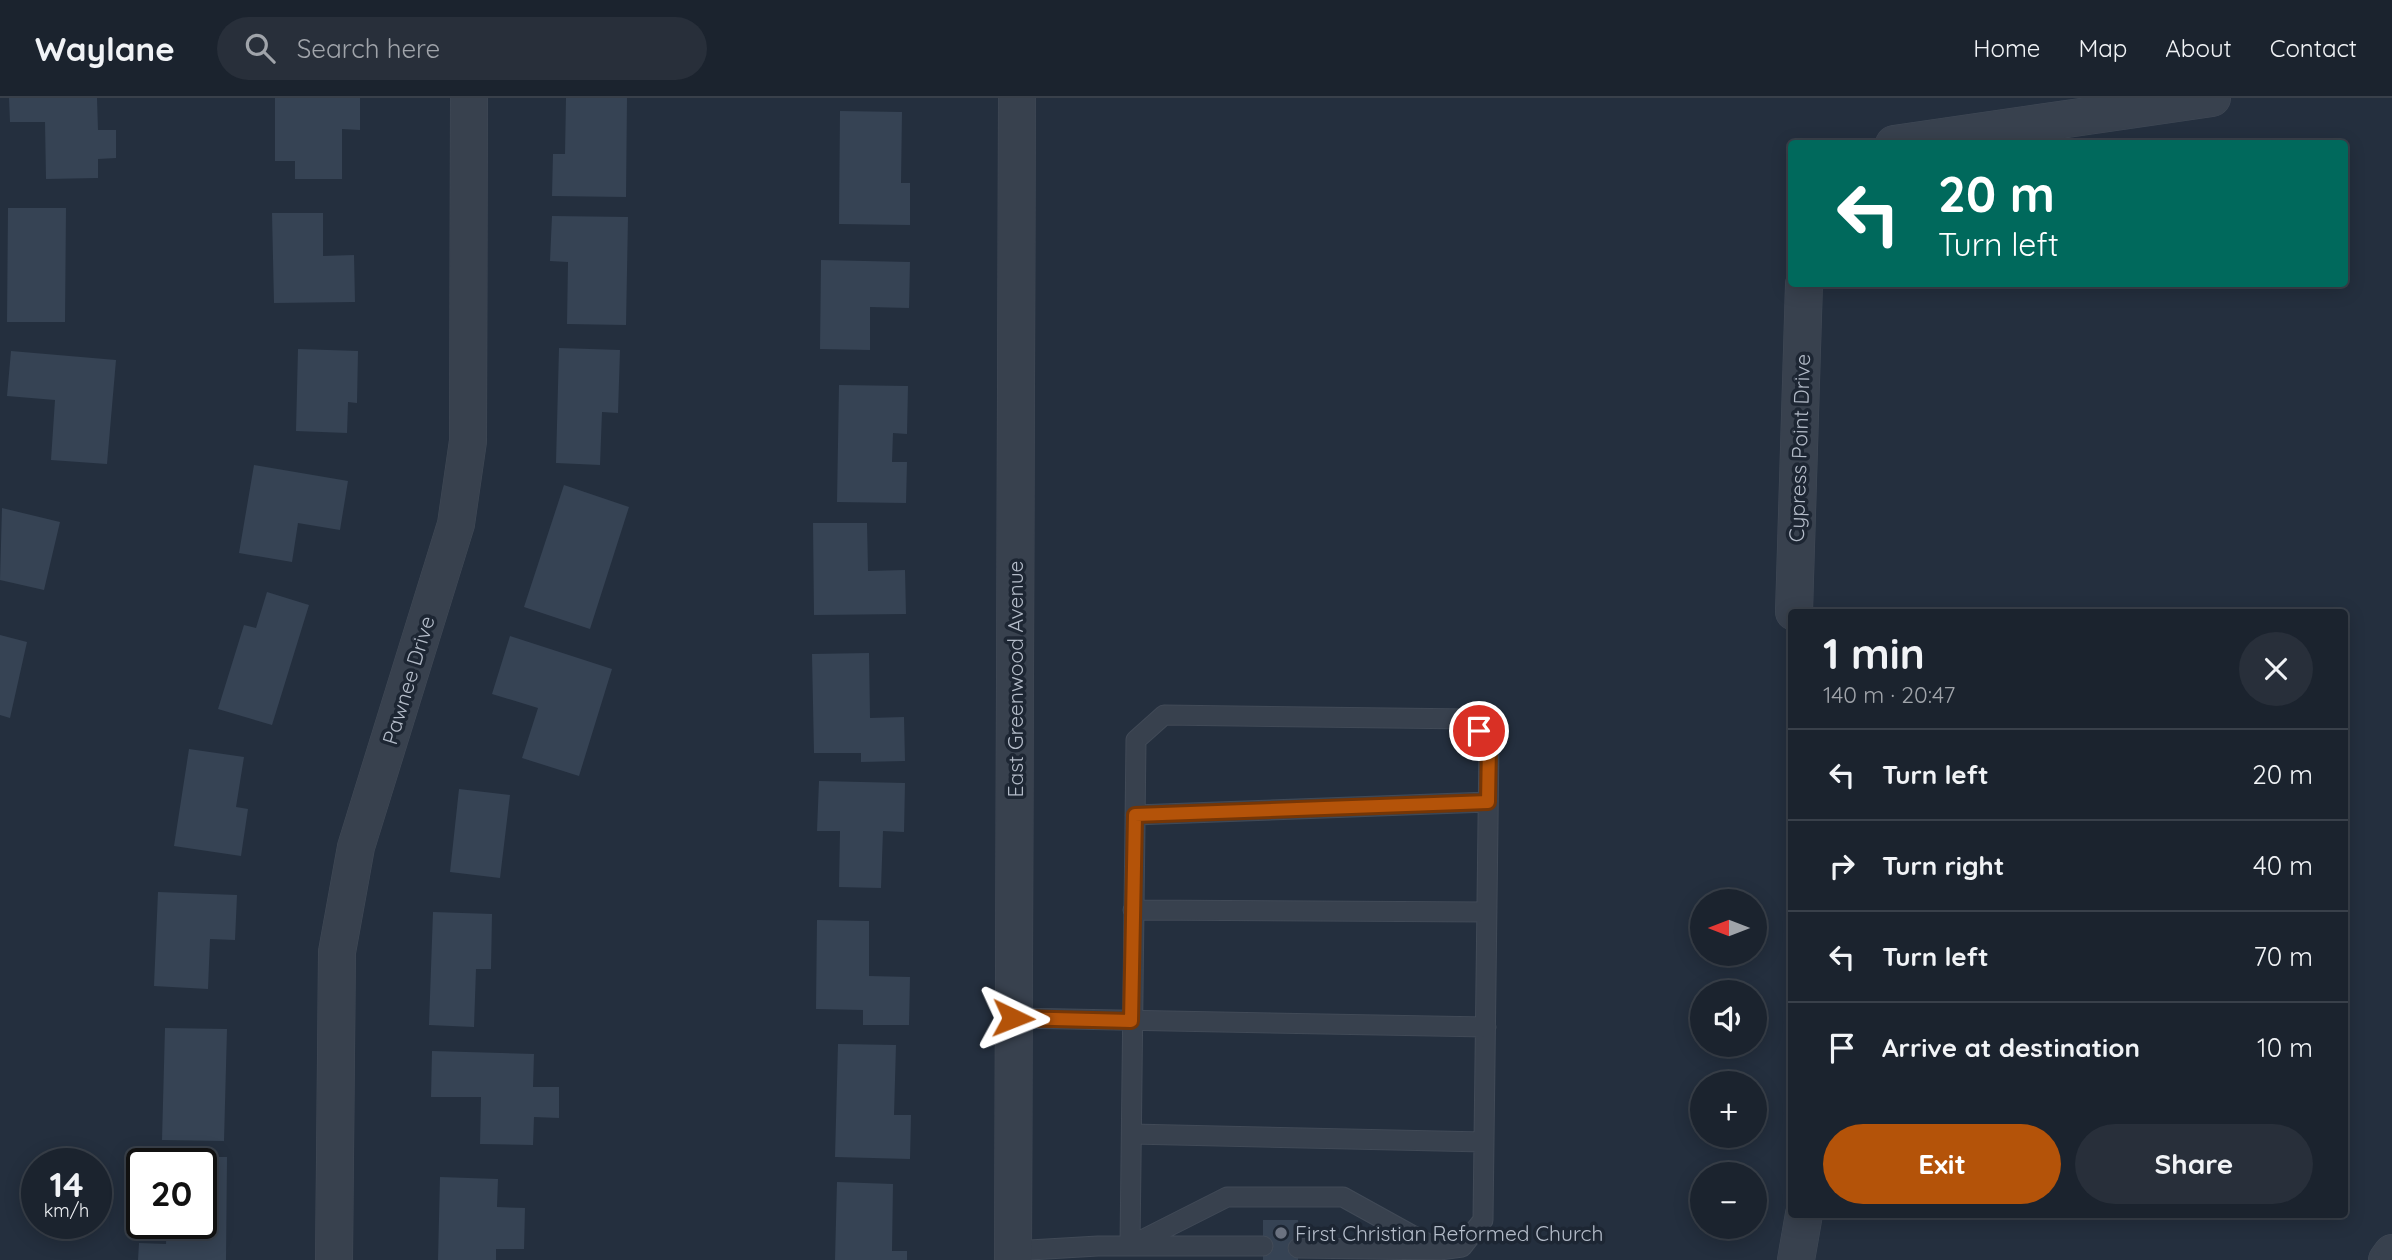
<!DOCTYPE html>
<meta charset="utf-8">
<style>
:root{--surface:#1b232e;--page:#282f3a;--text:#f1f3f6;--muted:#a0a4aa;--line:#39404a;--accent:#b45309}
body{margin:0;font-family:Quicksand,sans-serif;background:var(--page);color:var(--text);height:100vh;display:flex;flex-direction:column;font-size:26px;white-space:nowrap}
*{box-sizing:border-box;margin:0}
p{font-size:23px;color:var(--muted)}
.icon{flex:none;width:38px;height:38px;fill:none;stroke:currentColor;stroke-width:2;stroke-linecap:round;stroke-linejoin:round}
.map{position:relative;flex:1;overflow:hidden}
.side{position:absolute;left:1788px;top:511px;width:560px;height:609px;display:flex;flex-direction:column;background:var(--surface);border-radius:7px;box-shadow:0 4px 18px #0003,0 0 0 2px var(--line)}
.side>*{flex:none}
.guide{position:absolute;left:1788px;top:42px;width:560px;height:147px;border-radius:7px;box-shadow:0 4px 18px #0003,0 0 0 2px var(--line);background:#00695c;color:#fff;overflow:hidden}
.needle{width:46px;rotate:270deg}
.buttons{position:absolute;left:1690px;top:791px;display:grid;gap:14px}
.buttons a{display:grid;place-items:center;width:77px;height:77px;border-radius:50%;background:var(--surface);box-shadow:0 4px 18px #0003,0 0 0 2px var(--line);font-size:35px}
.speed{position:absolute;left:21px;top:1050px;display:flex;gap:14px;font-size:35px;font-weight:700;text-align:center}
.speed>*{display:grid;place-content:center;width:91px;height:91px;border-radius:50%;background:var(--surface);box-shadow:0 4px 18px #0003,0 0 0 2px var(--line);line-height:1}
.speed small{font-size:18px;font-weight:400}
.speed .limit{border:4px solid #111;border-radius:10px;background:#fff;color:#111}
.pin{position:absolute;display:grid;place-items:center;width:60px;height:60px;color:#fff;margin:-30px;border:4px solid #fff;border-radius:50%;box-shadow:0 2px 7px #0007}
.me{position:absolute;width:77px;margin:-38px;rotate:92deg;stroke-linejoin:round;filter:drop-shadow(0 0 5px #0008)}
.turn{display:flex;align-items:center;gap:24px;height:147px;padding:0 35px;font-size:32px}
.turn .icon{width:91px;height:91px;stroke-width:2.5}
.turn b{display:block;font-size:49px;line-height:60px}
.round{display:grid;place-items:center;flex:none;width:74px;height:74px;border-radius:37px;background:var(--page)}
.headline{display:flex;align-items:center;justify-content:space-between;height:119px;padding:0 35px}
h1{font-size:42px;font-weight:800;line-height:52px}
.primary-button{display:flex;gap:14px;margin-top:auto;padding:14px 35px}
.primary-button a{flex:1;height:80px;border-radius:42px;background:var(--accent);color:#fff;font-size:28px;font-weight:800;line-height:80px;text-align:center}
.primary-button a+a{background:var(--page);color:var(--text)}
ul{padding:0;list-style:none}
li{display:flex;align-items:center;gap:21px;height:91px;padding:0 35px;border-top:2px solid var(--line)}
li div{flex:1}
li b{display:block;font-size:26px}
li em{font-style:normal}
header{display:flex;align-items:center;gap:42px;box-sizing:border-box;height:98px;padding:0 35px;background:var(--surface);border-bottom:2px solid var(--line)}
header strong{font-size:33px}
nav{display:flex;gap:38px;margin-inline-start:auto;font-size:24px}
.search{width:490px;height:63px;background:var(--page);display:flex;align-items:center;gap:18px;box-sizing:border-box;padding:0 24px;border-radius:38px;color:var(--muted);font-size:26px}
.map>svg:first-child{display:block}
</style>
<header>
<strong>Waylane</strong>
<div class="search"><svg class="icon" aria-label="search" viewBox="0 0 24 24"><circle cx="10" cy="10" r="6"/><path d="M15 15l6 6"/></svg>Search here</div>
<nav><a>Home</a><a>Map</a><a>About</a><a>Contact</a></nav>
</header>
<div class="map">
<svg width="2392" height="1162" viewBox="0 0 2392 1162">
<rect width="100%" height="100%" fill="#242f3e"/>
<!-- building -->
<path fill="#364354" d="M9 0H97L98 32H116V60L98 61V80L46 81 45 24H10Z
M275 0H360V32L342 31V81H295V63H275Z
M566 0H627L626 99 552 98 553 56H565Z
M840 13 902 14 901 85H910V127L839 126Z
M8 110H66L65 224H7Z
M272 115H323V158L354 157 355 204 274 205Z
M552 118 628 119 626 227 567 226 568 164 550 163Z
M821 162 910 164 909 210 870 209V252L820 251Z
M559 250 620 252 618 315 602 314 600 367 556 365Z
M298 251 358 253 357 305 348 304 347 335 296 333Z
M11 253 116 262 107 366 51 362 55 302 7 298Z
M839 287 908 288 907 336 893 335 892 364H907L906 405 837 404Z
M254 367 348 383 340 432 298 425 292 464 239 455Z
M564 387 629 409 590 531 524 509Z
M2 410 60 424 44 492 0 482Z
M813 425H867L868 473 905 472 906 516 814 517Z
M267 494 309 507 272 627 218 611 244 527 256 530Z
M0 537 27 544 10 620 0 617Z
M510 538 612 571 579 678 522 660 538 610 492 596Z
M869 555 870 620 904 619 905 663 861 664V655H814L812 556Z
M189 651 244 659 236 709 248 711 241 758 174 748Z
M819 683 905 685 904 734 883 733 881 790 839 789 840 733H817Z
M459 691 510 697 500 780 450 774Z
M158 794 237 797 235 842 210 841 208 891 154 888Z
M433 814 492 816 491 871H476L474 929 429 927Z
M817 822 869 823V878L910 879 909 927H863V912L816 911Z
M165 930 227 931 224 1043 162 1042Z
M838 946 896 947 894 1017H911L910 1061 835 1059Z
M432 953 534 956 533 989H559V1020L534 1019 533 1047 480 1046 481 999H431Z
M178 1059H227L226 1162H138L139 1145 166 1146 167 1125H201V1066H178Z
M440 1079 498 1081 497 1109 525 1110 524 1151H496V1162H438Z
M837 1084 893 1086 892 1153H907V1162H835Z
M1263 1122H1298V1162H1263Z"/>
<g fill="none" stroke-linecap="round" stroke-linejoin="round">
<defs>
<path id="lane" d="M1135 717 1488 704
M1133 812 1487 814
M1013 920 1486 929
M1132 1036 1484 1044
M1130 1148 1136 642 1164 617 1470 621 1489 646 1483 1122 1462 1149 1440 1152 1298 1150
M1130 1148 1227 1099H1343L1437 1151
M1013 1153 1098 1148H1263"/>
<path id="street" d="M1894 46 2212 0
M1794 514 1804 186
M334 1162 337 854 356 749 456 426 468 343 469 0
M1013 1162 1017 0
M1796 1162 1804 1116
M2387 1162 2392 1155"/>
</defs>
<!-- lane casing -->
<use href="#lane" stroke="#414a57" stroke-width="21"/>
<!-- street casing -->
<use href="#street" stroke="#414a57" stroke-width="38"/>
<!-- lane -->
<use href="#lane" stroke="#38414e" stroke-width="19"/>
<!-- street -->
<use href="#street" stroke="#38414e" stroke-width="37"/>
</g>
<g fill="none" stroke-linecap="round" stroke-linejoin="round">
<defs>
<path id="route" d="M1013 920 1131 923 1135 717 1488 704 1489 646 1479 633"/>
</defs>
<!-- route casing -->
<use href="#route" stroke="#753606" stroke-width="18"/>
<!-- route -->
<use href="#route" stroke="#b45309" stroke-width="12"/>
</g>
<!-- markers -->
<circle fill="#6b7280" stroke="#1d2633" stroke-width="2.5" cx="1281" cy="1135" r="7"/>
<g text-anchor="middle" dominant-baseline="central" stroke-width="7" stroke-linejoin="round" paint-order="stroke">
<!-- street labels -->
<g font-size="21" fill="#b4bcc9" stroke="#1d2633">
<text transform="translate(1799 350) rotate(-88)">Cypress Point Drive</text>
<text transform="translate(1015 581) rotate(-90)">East Greenwood Avenue</text>
<text transform="translate(408 582) rotate(-73)">Pawnee Drive</text>
</g>
<!-- poi labels -->
<g font-size="21" fill="#b4bcc9" stroke="#1d2633" text-anchor="start">
<text x="1295" y="1135">First Christian Reformed Church</text>
</g>
</g>
</svg>
<div class="buttons">
<a><svg class="needle" viewBox="-14 -14 28 28"><path d="M0-13l5 13h-10z" fill="#e53935"/><path d="M0 13l5-13h-10z" fill="#a0a4aa"/></svg></a>
<a><svg class="icon" aria-label="sound" viewBox="0 0 24 24"><path d="M4 9h4l5-4v14l-5-4H4zM17 9q2 3 0 6"/></svg></a>
<a>+</a>
<a>−</a>
</div>
<div class="speed"><div>14<small>km/h</small></div><div class="limit">20</div></div>
<div class="pin" style="left:1479px;top:633px;background:#d93025"><svg class="icon" aria-label="arrive" viewBox="0 0 24 24"><path d="M6 21V4h12l-3 4 3 4H6"/></svg></div>
<svg class="me" style="left:1013px;top:920px" viewBox="-20 -20 40 40"><path d="M0-17L14 15 0 8-14 15z" fill="#b45309" stroke="#fff" stroke-width="4"/></svg>
<div class="guide">
<div class="turn"><svg class="icon" aria-label="left" viewBox="0 0 24 24"><path d="M17 20v-9H6M10 6l-5 5 5 5"/></svg><div><b>20 m</b>Turn left</div></div>
</div>
<section class="side">
<div class="headline"><div><h1>1 min</h1><p>140 m · 20:47</p></div><a class="round"><svg class="icon" aria-label="close" viewBox="0 0 24 24"><path d="M6 6l12 12M18 6L6 18"/></svg></a></div>
<ul>
<li><svg class="icon" aria-label="left" viewBox="0 0 24 24"><path d="M17 20v-9H6M10 6l-5 5 5 5"/></svg><div><b>Turn left</b></div><em>20 m</em></li>
<li><svg class="icon" aria-label="right" viewBox="0 0 24 24"><path d="M7 20v-9h11M14 6l5 5-5 5"/></svg><div><b>Turn right</b></div><em>40 m</em></li>
<li><svg class="icon" aria-label="left" viewBox="0 0 24 24"><path d="M17 20v-9H6M10 6l-5 5 5 5"/></svg><div><b>Turn left</b></div><em>70 m</em></li>
<li><svg class="icon" aria-label="arrive" viewBox="0 0 24 24"><path d="M6 21V4h12l-3 4 3 4H6"/></svg><div><b>Arrive at destination</b></div><em>10 m</em></li>
</ul>
<div class="primary-button"><a>Exit</a><a>Share</a></div>
</section>
</div>
